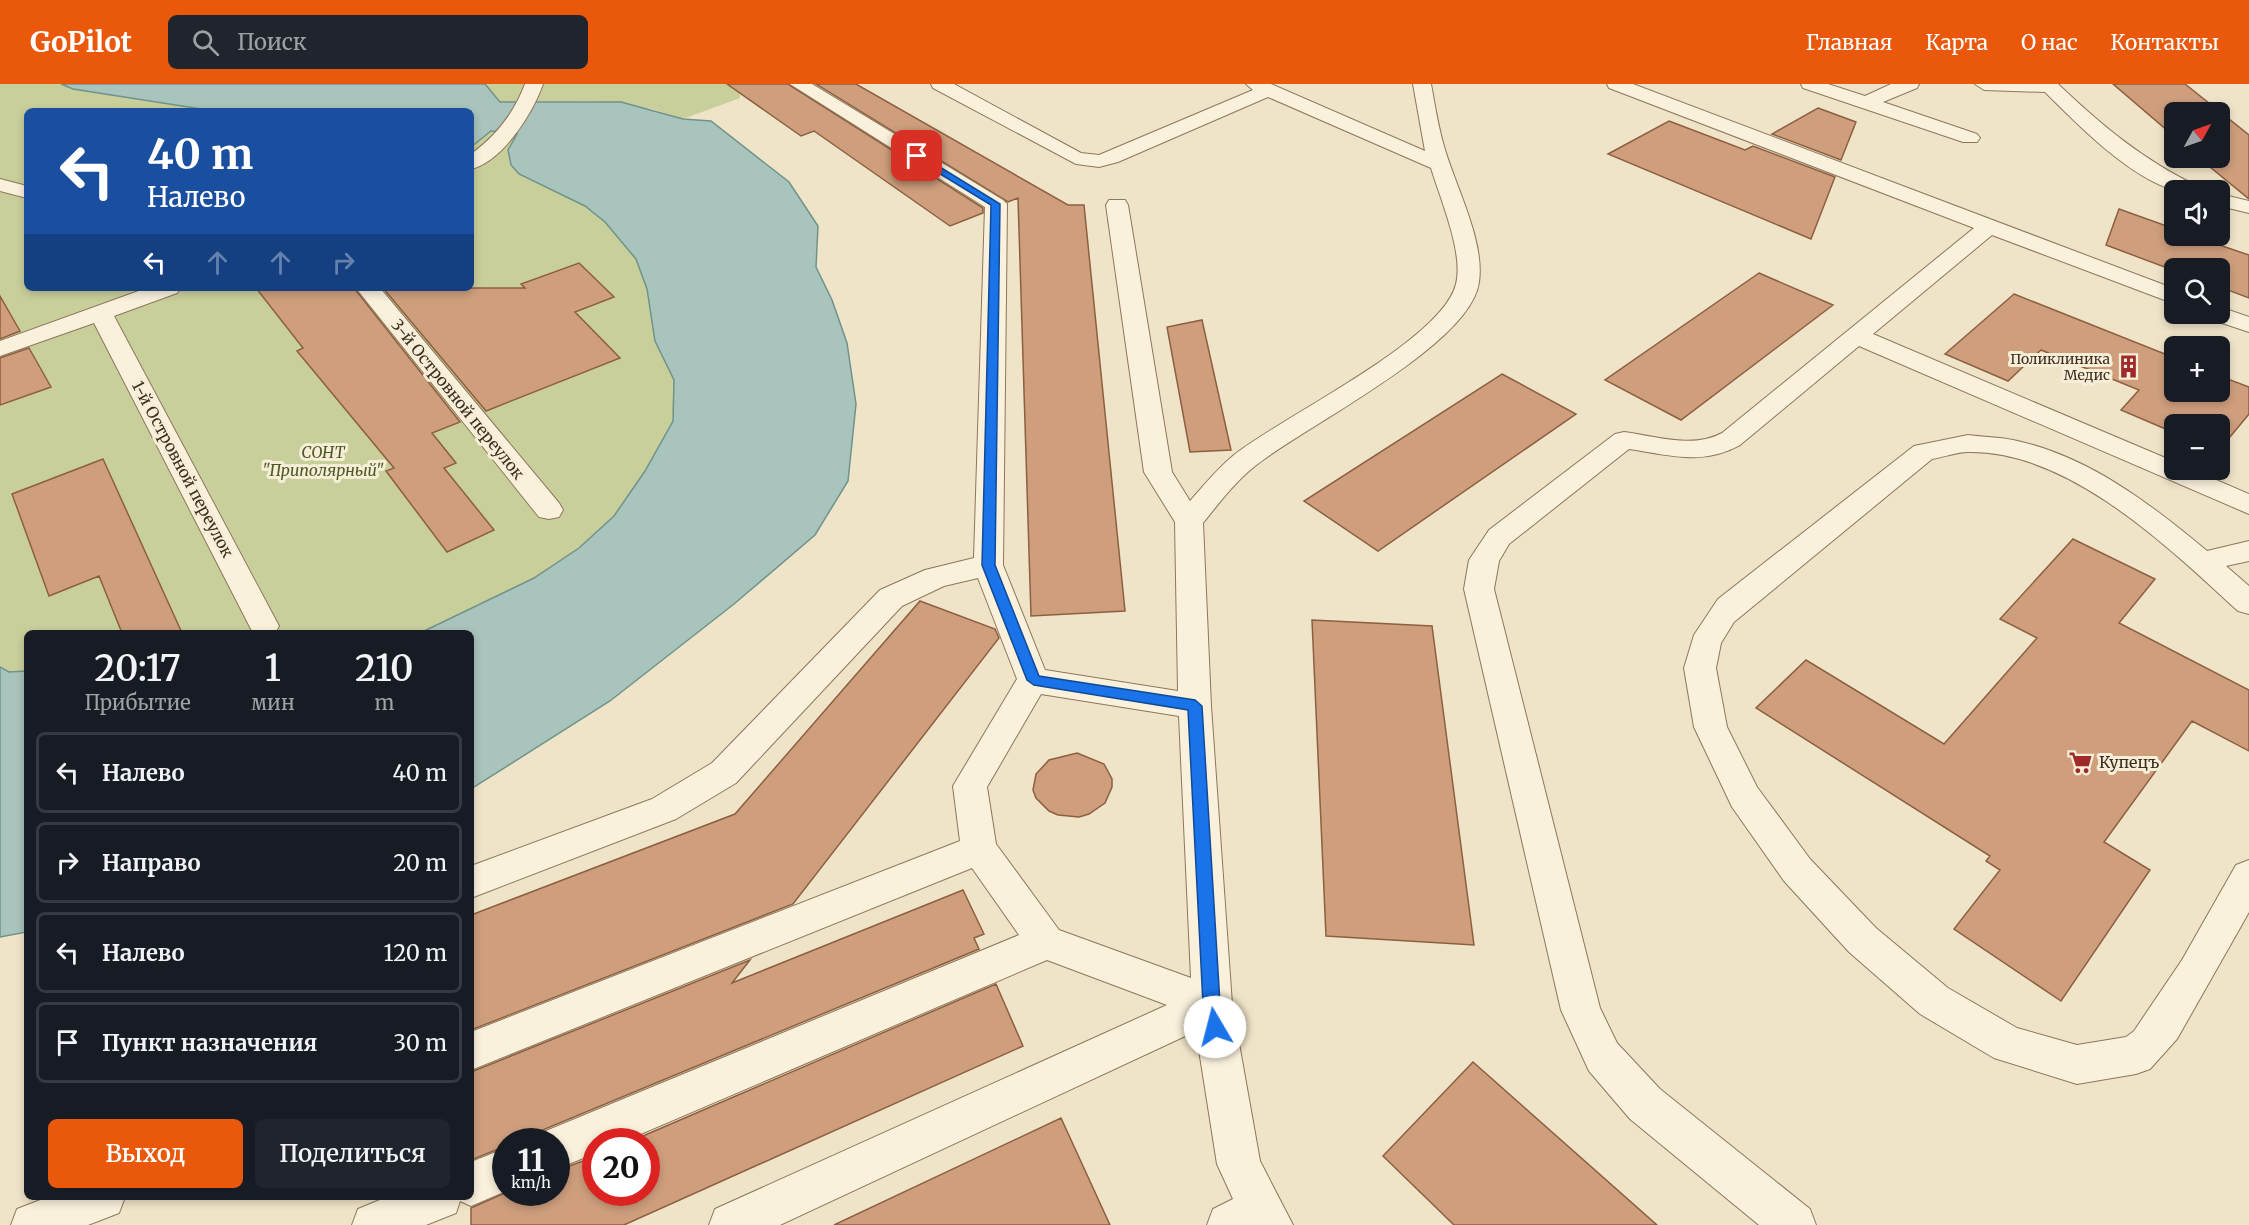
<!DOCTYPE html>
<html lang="ru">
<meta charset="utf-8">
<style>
:root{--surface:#171b24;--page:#20242c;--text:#f1f3f6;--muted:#9ea1a6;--line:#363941;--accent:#ea580c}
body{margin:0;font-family:Merriweather,serif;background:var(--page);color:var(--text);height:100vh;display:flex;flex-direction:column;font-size:22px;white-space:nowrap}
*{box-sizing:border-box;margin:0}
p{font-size:20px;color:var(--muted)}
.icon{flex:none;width:33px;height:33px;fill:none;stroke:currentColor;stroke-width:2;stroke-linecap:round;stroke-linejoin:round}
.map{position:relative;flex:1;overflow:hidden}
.panel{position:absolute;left:24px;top:546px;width:450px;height:570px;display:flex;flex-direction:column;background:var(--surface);border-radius:9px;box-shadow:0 3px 9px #0003}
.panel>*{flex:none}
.banner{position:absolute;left:24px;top:24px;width:450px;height:183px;border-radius:9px;box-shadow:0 3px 9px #0003;background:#1a4fa0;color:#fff;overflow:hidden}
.needle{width:39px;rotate:50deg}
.tools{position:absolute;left:2164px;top:18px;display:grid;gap:12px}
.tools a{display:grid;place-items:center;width:66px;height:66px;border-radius:9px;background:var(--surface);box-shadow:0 3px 9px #0003;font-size:30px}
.speed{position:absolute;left:492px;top:1044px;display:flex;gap:12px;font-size:30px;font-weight:700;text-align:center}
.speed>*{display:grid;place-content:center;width:78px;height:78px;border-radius:50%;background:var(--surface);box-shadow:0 3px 9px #0003;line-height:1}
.speed small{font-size:15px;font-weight:400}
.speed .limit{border:9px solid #d22;background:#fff;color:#111}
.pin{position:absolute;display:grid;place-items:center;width:51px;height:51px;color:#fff;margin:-26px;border-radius:12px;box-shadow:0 3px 9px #0006}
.me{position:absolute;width:66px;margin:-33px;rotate:352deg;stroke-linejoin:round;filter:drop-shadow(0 0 4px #0008)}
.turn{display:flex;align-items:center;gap:21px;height:126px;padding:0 24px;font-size:27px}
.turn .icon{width:78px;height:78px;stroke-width:2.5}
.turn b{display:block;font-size:42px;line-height:51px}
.lanes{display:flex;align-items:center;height:57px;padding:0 24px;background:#0003;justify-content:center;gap:30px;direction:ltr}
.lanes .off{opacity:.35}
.eta{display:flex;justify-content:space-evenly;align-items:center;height:102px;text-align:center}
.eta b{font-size:36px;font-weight:600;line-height:42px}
.cta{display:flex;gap:12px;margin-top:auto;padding:12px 24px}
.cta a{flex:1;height:69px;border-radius:9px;background:var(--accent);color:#fff;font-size:24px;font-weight:600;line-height:69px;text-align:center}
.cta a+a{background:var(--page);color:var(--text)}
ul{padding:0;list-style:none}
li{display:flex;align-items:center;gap:18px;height:81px;margin:0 12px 9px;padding:0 12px;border:3px solid var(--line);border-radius:9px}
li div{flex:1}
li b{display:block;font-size:22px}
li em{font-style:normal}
header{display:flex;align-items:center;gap:36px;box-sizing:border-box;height:84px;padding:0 30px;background:var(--accent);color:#fff}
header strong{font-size:28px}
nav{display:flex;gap:33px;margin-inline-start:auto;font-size:21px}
.search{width:420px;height:54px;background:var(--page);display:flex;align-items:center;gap:15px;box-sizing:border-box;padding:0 21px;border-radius:9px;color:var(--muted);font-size:22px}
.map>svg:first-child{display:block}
</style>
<header>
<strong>GoPilot</strong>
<div class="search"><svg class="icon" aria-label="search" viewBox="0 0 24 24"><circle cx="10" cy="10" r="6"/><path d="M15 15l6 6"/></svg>Поиск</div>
<nav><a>Главная</a><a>Карта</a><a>О нас</a><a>Контакты</a></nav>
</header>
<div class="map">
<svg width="2249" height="1141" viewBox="0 0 2249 1141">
<rect width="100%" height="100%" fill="#f0e4c8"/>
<!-- green -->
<path fill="#c9cf9b" d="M0 0H61L73 5 214 27H27V204H471V63L491 47 517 50 511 81 519 90 585 122 605 138 636 175 647 205 655 257 674 296 673 337 645 387 614 432 579 464 534 494 420 549H27V587L9 588 0 583Z
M485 0H739L740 14 683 35 652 25 593 17 500 18Z"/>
<!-- water -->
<path fill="#a9c4bc" stroke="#6f938a" stroke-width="1.5" d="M61 0H485L500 18H621L683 35 711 37 789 98 818 142 816 183 832 216 847 259 856 320 848 397 815 451 734 520 610 617 471 705V549H420L534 494 579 464 614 432 645 387 673 337 674 296 655 257 647 205 636 175 605 138 585 122 519 90 511 81 508 66 517 50 491 47 471 63V27H214L73 5Z
M0 583 9 588 27 587V848L0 853Z"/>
<!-- building -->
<path fill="#cf9f7d" stroke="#8d5f41" stroke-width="1.5" d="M727 0H788L983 124V129L950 142 814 47 801 52Z
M816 0H856L1068 121H1084L1125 527 1031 532 1018 114 1008 118Z
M2113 0H2185L2249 51V115L2199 74H2220V28H2175V53Z
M1818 24 1856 38 1841 76 1772 50Z
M1669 37 1745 66 1753 62 1835 93 1811 155 1608 70Z
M2119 125 2175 145V152H2193L2249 171V214L2220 203V184H2175V187L2106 161Z
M579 179 614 213 575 228 620 274 486 327 383 204H525L521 200Z
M1759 189 1833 221 1681 336 1605 296Z
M256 204H354L460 338 432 349 456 379 444 384 494 446 447 468 386 387 394 384 297 267 303 264Z
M2014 210 2175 274V308H2220V292L2249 303V330L2220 365V340H2175V349L2121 326 2139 306 2041 266 2008 297 1945 270Z
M0 212 20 247 0 255Z
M1202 236 1231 366 1190 368 1167 243Z
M29 264 51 303 0 321V274Z
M1502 290 1576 330 1378 467 1304 417Z
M103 375 182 549H122L99 492 49 512 12 410Z
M2073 455 2155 495 2119 539 2249 606V667L2192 637 2104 758 2150 786 2061 917 1954 845 2000 786 1986 777 1990 772 1756 624 1806 576 1944 660 2037 554 2000 535Z
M920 517 995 545 999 554 793 820 471 946V831L735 730Z
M1312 536 1432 542 1474 861 1326 852Z
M1077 669 1104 680 1112 695V703L1105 719 1089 730 1079 733 1058 731 1049 727 1036 714 1033 706 1036 690 1049 676Z
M963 806 984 850 974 854 979 865 540 1047 535 1058H506V1062L471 1076V988L750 876 732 899Z
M996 900 1023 962 624 1141H471V1124L507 1108H556V1087L596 1072V1108H646V1058H629Z
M1473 978 1657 1141H1454L1383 1072Z
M1061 1034 1110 1141H834Z"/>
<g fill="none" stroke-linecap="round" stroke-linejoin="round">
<defs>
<path id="service" d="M525 0H543C533 29 503 77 471 85V70C496 52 514 29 525 0Z
M790 0H812L1003 116 1007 120 1003 481 1045 586 1178 607 1175 438 1144 388 1106 121 1109 116H1125L1128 121 1172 388 1190 417C1204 401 1218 384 1234 371 1283 332 1442 257 1456 200 1464 169 1440 114 1431 84L1268 13 1118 78 1099 83 1076 80 933 4 931 0H954L1081 69 1099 71 1253 6 1246 0H1271L1425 67 1413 0H1431C1435 21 1438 42 1444 62 1455 102 1485 156 1479 198 1471 261 1305 342 1255 382 1235 398 1219 419 1203 439L1211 622 1232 920 1260 1077 1293 1141H1207L1213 1125 1233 1115 1217 1080 1196 947 780 1141H709L715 1125 1167 921 1047 876 622 1058H596V1069L556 1085V1058H537L541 1049 1019 851 972 784 471 986V948L960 757 953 702 1017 595 978 494 944 502 902 522 736 699 676 735 471 814V782L652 715 712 679 880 506 925 486 974 474 985 123ZM1041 610 1179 632 1191 894 1059 846 996 760 987 703Z
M1607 0H1633L2175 205V220L1992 151 1873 250 2175 378V386H2193L2249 410V430L1859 262 1740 361C1702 382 1670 371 1629 365L1509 460 1499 477 1494 505 1600 924 1617 959 1660 1005 1810 1125 1816 1141H1759L1630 1035 1589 987 1561 926 1464 505 1469 476 1489 446 1615 350 1624 348C1655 352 1693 365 1722 349L1974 144 1609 4Z
M1801 0H1828L1865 12 1891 0H1919L1917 4 1883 18 1977 50 1980 54 1977 58H1963L1803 4Z
M1975 0H2058C2101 41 2143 76 2197 102L2200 106C2193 107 2180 108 2173 106 2128 92 2078 41 2045 8L1984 6Z
M0 95 27 102V114L0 107Z
M2220 110 2249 117V129L2220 122Z
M147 204H181L177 209 114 232 279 542 275 549H253L94 239 0 272V257Z
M356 204H380L559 419 563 426 559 433 549 435 539 433Z
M2220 223 2249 233V248L2210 235 2206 230H2220Z
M1968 351C1983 353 1999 353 2013 356 2087 371 2151 420 2207 467L2249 457V477L2226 482 2249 502V530L2238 527C2169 464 2069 366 1968 368 1957 368 1944 373 1932 375L1734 538 1721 559 1716 584 1727 643 1757 703 1810 775 1876 844 1948 904 2017 944 2077 961 2126 953 2134 947 2182 876 2236 781 2249 776V828L2240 844 2177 955 2150 985 2136 990 2077 1000 1994 974 1920 930 1849 868 1784 797 1732 723 1694 643 1684 584 1694 551 1718 515 1914 362Z
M506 1064V1107L471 1122 460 1117 456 1129 426 1141H352L358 1125 387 1113H471V1078Z
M48 1113H125L119 1129 88 1141H11L17 1125Z"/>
</defs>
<!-- service casing -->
<use href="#service" stroke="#8d765c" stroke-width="2"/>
<!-- service -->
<use href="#service" fill="#faf1dc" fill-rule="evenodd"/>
</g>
<!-- route -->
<path fill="#1a73e8" stroke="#114b97" stroke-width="1.5" d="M917 69 1000 120 995 481 1039 592 1195 616 1202 622 1220 920 1224 943 1222 949 1215 951 1209 949 1203 920 1188 626 1034 601 1027 596 982 481 991 121 914 74 913 72Z"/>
<!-- icons -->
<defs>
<symbol id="building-bare" viewBox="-9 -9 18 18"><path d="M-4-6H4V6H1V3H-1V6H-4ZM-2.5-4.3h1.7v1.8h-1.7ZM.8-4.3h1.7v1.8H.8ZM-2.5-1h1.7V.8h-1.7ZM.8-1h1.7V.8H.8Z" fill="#9e2a2b" stroke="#f7eed8" stroke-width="2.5" paint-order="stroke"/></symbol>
<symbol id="supermarket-bare" viewBox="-9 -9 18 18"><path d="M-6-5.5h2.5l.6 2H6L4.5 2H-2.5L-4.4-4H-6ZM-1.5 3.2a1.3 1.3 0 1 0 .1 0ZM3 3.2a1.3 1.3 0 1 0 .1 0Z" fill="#9e2a2b" stroke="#f7eed8" stroke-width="2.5" paint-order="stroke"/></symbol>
</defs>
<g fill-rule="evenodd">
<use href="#building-bare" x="2112" y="266" width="33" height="33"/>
<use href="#supermarket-bare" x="2064" y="662" width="33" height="33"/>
</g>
<g text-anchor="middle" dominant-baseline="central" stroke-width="6" stroke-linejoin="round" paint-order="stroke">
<!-- far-poi labels -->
<g font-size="14" fill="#3d2e20" stroke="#f7eed8" text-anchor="end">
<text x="2110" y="275">Поликлиника<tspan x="2110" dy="16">Медис</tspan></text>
</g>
<!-- street labels -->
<g font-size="16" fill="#3d2e20" stroke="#f7eed8">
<text transform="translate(458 315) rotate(51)">3-й Островной переулок</text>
<text transform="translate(183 385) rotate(62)">1-й Островной переулок</text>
</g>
<!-- park labels -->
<g font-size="16" font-style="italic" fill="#4d5a26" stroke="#f7eed8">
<text x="323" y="368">СОНТ<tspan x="323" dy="18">"Приполярный"</tspan></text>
</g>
<!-- poi labels -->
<g font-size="16" fill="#3d2e20" stroke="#f7eed8" text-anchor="start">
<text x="2099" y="678">Купецъ</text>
</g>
</g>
</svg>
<div class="tools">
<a><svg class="needle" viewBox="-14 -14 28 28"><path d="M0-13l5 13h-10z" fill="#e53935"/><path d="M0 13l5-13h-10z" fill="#9ea1a6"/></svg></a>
<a><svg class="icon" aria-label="sound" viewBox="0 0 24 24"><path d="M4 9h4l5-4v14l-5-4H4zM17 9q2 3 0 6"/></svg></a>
<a><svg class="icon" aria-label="search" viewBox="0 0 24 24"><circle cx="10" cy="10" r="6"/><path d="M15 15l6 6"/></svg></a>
<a>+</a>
<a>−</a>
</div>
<div class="speed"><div>11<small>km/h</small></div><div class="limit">20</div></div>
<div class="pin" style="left:917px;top:72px;background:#d93025"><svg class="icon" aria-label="arrive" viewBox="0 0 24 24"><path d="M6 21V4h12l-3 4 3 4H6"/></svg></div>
<svg class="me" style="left:1215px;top:943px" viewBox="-20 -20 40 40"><circle r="19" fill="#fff"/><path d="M0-13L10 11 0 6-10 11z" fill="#1a73e8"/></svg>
<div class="banner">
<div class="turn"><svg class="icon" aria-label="left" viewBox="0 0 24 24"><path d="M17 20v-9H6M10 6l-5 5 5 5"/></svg><div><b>40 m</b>Налево</div></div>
<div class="lanes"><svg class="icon" aria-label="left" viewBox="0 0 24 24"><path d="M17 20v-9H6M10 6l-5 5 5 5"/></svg><svg class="icon off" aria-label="ahead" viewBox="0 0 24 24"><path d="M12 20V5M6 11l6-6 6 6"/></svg><svg class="icon off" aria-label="ahead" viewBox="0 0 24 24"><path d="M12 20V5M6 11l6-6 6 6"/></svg><svg class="icon off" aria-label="right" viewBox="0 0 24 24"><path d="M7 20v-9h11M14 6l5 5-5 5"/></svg></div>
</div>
<section class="panel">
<div class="eta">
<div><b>20:17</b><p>Прибытие</p></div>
<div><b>1</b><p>мин</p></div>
<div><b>210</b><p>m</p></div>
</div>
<ul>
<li><svg class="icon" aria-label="left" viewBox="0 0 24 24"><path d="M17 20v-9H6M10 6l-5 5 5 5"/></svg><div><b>Налево</b></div><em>40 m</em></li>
<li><svg class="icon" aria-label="right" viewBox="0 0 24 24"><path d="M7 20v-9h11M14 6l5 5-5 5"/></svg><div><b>Направо</b></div><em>20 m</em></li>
<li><svg class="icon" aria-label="left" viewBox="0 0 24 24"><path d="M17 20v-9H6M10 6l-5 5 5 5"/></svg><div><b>Налево</b></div><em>120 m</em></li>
<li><svg class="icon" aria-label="arrive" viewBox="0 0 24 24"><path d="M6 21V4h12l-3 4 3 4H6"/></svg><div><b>Пункт назначения</b></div><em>30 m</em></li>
</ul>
<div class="cta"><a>Выход</a><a>Поделиться</a></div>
</section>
</div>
